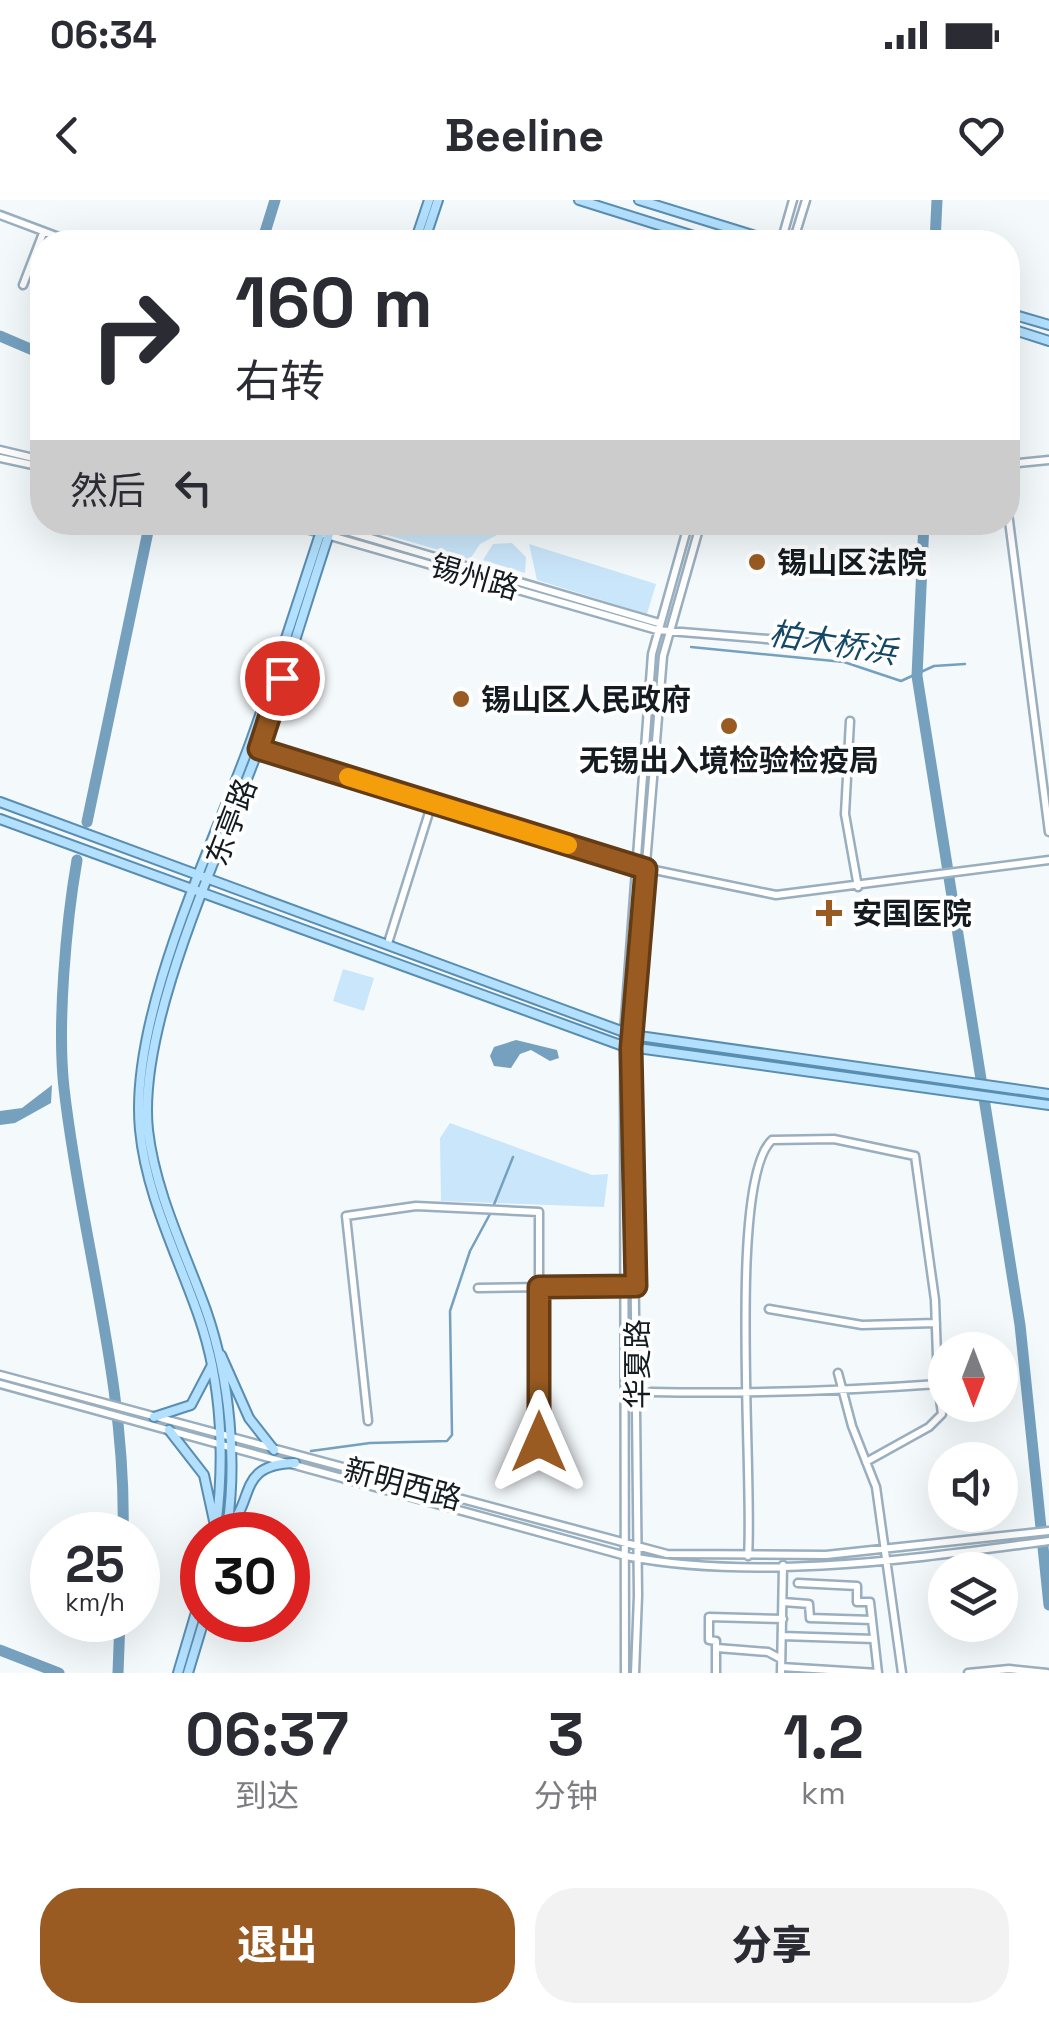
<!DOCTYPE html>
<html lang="zh">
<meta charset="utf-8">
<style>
:root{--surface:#fff;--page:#f2f2f3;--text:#2b2b33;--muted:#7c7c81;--accent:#995b21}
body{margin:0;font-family:"Space Grotesk","Noto Sans SC",sans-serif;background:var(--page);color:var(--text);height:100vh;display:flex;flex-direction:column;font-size:38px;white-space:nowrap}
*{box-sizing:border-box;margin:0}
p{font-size:32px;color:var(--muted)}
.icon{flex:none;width:55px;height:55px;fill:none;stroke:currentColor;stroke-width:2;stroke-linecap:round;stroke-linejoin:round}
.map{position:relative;height:1473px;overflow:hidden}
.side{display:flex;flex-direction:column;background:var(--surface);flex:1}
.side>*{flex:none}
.banner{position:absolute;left:30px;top:30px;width:990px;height:305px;border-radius:40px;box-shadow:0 10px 40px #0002;background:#fff;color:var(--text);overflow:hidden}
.needle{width:65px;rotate:180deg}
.fabs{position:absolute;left:928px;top:1132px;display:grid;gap:20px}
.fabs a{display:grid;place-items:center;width:90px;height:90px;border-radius:50%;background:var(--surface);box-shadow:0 10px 40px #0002;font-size:50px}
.speed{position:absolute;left:30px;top:1312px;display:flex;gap:20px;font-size:50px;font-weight:700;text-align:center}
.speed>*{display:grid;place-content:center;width:130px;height:130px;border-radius:50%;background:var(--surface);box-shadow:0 10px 40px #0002;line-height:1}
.speed small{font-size:25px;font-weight:400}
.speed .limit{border:15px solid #d22;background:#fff;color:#111}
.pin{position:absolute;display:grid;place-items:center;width:85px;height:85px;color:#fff;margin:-42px;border:5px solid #fff;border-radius:50%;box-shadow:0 2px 10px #0007}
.me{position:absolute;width:110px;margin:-55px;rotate:0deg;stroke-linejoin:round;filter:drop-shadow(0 0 8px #0008)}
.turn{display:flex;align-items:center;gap:35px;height:210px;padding:0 40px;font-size:45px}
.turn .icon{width:130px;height:130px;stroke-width:2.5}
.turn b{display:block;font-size:70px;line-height:85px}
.then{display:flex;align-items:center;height:95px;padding:0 40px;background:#0003;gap:20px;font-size:38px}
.eta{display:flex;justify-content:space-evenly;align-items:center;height:170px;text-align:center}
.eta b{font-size:60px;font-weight:800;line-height:70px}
.action{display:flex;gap:20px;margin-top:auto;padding:20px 40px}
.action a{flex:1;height:115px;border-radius:40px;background:var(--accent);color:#fff;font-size:40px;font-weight:800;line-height:115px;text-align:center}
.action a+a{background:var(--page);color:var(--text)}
.status{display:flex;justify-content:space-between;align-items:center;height:70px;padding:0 50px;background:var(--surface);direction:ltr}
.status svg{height:28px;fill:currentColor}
header{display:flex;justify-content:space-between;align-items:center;height:130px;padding:0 40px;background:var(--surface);font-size:45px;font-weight:800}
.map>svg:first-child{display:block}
</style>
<div class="status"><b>06:34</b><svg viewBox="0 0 49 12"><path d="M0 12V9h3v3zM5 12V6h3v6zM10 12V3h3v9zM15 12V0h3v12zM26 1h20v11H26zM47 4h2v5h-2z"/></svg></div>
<header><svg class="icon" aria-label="back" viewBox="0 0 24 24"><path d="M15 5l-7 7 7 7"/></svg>Beeline<svg class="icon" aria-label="heart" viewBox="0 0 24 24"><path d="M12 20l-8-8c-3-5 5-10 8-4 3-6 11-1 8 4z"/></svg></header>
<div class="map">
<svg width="1049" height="1473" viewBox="0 0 1049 1473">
<rect width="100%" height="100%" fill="#f4f9fc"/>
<!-- green -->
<path fill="#cae6fa" d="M346 323H454L497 335 480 344 470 359Z
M512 343 526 357 525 373 483 360 493 344Z
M529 344 656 384 647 414 537 380Z
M343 769 374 778 364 811 333 801Z
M450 923 592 975 608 974 604 1007 441 1001 440 938Z"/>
<!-- water -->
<path fill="#75a0be" d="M516 840 557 850 559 858 550 861 531 850 520 854 511 868 494 866 490 856 494 847Z
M52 885 51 903 15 923 0 925V911L22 908Z"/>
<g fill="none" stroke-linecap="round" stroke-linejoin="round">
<!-- stream -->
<path stroke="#75a0be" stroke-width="2.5" d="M691 447 844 462 901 481 934 466 965 464
M493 1007 513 957
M311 1251 370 1243 447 1241 452 1235 450 1111 470 1051 490 1014"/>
<!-- river -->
<path stroke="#75a0be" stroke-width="11" d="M262 42 275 0
M935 42 937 0
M0 136 42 154
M924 322 917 476 1020 1125 1049 1405
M87 622 150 322
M77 660C66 723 57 825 64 888 81 1039 127 1182 123 1335
M0 1450 59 1473
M118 1473 120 1420"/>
<defs>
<path id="minor" d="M0 15 72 42
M781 42 793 0
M793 42 806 0
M23 85 43 33
M0 250 42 260
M0 258 42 267
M1008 264 1049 260
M1008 313 1049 632
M282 322 657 430 876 448
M316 322 659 423
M850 521 845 614 858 687
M249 546 635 666 776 695 1049 660
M388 743 432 603
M478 1088 636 1086
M769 1109 862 1125 936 1123
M838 1173 852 1226 876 1287 902 1473
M0 1175 667 1354 826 1355 1049 1331
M0 1184 626 1356C757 1382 917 1358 1049 1341
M651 1192C748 1194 842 1191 938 1184L935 1100 915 956 834 939 772 940C727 981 754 1283 748 1356
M368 1221 346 1016 416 1006 539 1012V1242
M866 1262 929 1227 942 1214 938 1184
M798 1383 857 1386V1402H870L878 1473
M783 1402 809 1404 810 1418 872 1420
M782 1436 874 1439
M717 1448 768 1452 781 1459
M781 1467 878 1473
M625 1473 624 832 652 454 689 322
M635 1473 638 1396 632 835 663 456 701 322
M716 1473V1441L709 1440V1417L783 1419
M781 1473 783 1365
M968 1473 1009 1469 1047 1473"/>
<path id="major" d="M579 0 713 42
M639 0 775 42
M415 42 429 0
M424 42 438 0
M1008 113 1049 125
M1008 128 1049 141
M0 602 632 835 1049 894
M0 619 623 846 1049 905
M221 1155 249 1218 274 1250
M154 1217 191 1205 212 1165
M169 1230 204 1275 214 1321
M227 1329C256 1301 236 1264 295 1263
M215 1335C225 1264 223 1186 199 1117 178 1056 146 995 140 930 129 817 210 652 249 546 276 472 299 397 324 322
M226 1335C238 1263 230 1179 206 1110 185 1052 155 992 148 930 137 825 219 654 257 553 285 478 307 399 333 322
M178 1473 202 1392
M188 1473 204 1420"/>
</defs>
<!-- minor casing -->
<use href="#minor" stroke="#99aebe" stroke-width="11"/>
<!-- major casing -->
<use href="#major" stroke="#5a8eb1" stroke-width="12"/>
<!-- minor -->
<use href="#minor" stroke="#fff" stroke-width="6"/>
<!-- major -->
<use href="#major" stroke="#b2e0fe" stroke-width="8"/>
</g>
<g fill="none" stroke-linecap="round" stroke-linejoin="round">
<defs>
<path id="route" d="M282 478 259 549 646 669 631 848 636 1086 539 1087V1242"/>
</defs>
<!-- route casing -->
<use href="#route" stroke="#633b15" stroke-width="25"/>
<!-- route -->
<use href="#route" stroke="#995b21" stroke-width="18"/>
<!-- slow -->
<path stroke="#f59e0b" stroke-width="18" d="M348 577 568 645"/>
</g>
<!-- markers -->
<g fill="#995b21" stroke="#fff" stroke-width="4">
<circle cx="757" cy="362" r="10"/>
<circle cx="461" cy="499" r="10"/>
<circle cx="729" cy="526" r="10"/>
<path d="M824 698h10v10h10v10h-10v10h-10v-10h-10v-10h10z"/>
</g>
<g text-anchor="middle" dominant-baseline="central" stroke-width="8" stroke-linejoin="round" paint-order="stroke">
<!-- poi labels -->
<g font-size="30" font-weight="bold" fill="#141c22" stroke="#fff" text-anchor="start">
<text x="777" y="362">锡山区法院</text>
<text x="481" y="499">锡山区人民政府</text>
<text x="729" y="560" text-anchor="middle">无锡出入境检验检疫局</text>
<text x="852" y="713">安国医院</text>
</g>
<!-- street labels -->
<g font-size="30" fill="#141c22" stroke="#fff">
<text transform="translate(475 377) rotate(16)">锡州路</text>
<text transform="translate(231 622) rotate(-69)">东亭路</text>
<text transform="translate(637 1164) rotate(-90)">华夏路</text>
<text transform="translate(403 1284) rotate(15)">新明西路</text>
</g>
<!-- water labels -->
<g font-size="32" font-style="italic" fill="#134867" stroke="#fff">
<text transform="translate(833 443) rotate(9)">柏木桥浜</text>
</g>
</g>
</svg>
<div class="fabs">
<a><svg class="needle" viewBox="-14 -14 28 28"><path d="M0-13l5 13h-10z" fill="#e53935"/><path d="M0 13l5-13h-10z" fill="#7c7c81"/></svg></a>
<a><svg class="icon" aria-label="sound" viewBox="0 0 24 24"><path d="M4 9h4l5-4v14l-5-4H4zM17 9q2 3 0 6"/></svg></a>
<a><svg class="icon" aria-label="layers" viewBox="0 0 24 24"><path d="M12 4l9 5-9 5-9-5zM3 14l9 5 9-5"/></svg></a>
</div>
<div class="speed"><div>25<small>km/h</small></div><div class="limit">30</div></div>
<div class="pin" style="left:282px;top:478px;background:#d93025"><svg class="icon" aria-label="arrive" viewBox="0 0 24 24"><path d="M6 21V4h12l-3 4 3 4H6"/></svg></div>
<svg class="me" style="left:539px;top:1242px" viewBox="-20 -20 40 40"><path d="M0-17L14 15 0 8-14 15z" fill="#995b21" stroke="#fff" stroke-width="4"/></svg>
<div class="banner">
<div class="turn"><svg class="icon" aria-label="right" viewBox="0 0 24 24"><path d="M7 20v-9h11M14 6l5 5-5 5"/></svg><div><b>160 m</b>右转</div></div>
<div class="then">然后<svg class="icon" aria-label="left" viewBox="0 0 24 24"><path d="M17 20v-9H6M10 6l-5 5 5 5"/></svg></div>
</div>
</div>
<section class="side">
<div class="eta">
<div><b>06:37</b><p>到达</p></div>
<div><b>3</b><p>分钟</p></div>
<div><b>1.2</b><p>km</p></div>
</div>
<div class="action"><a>退出</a><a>分享</a></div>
</section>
